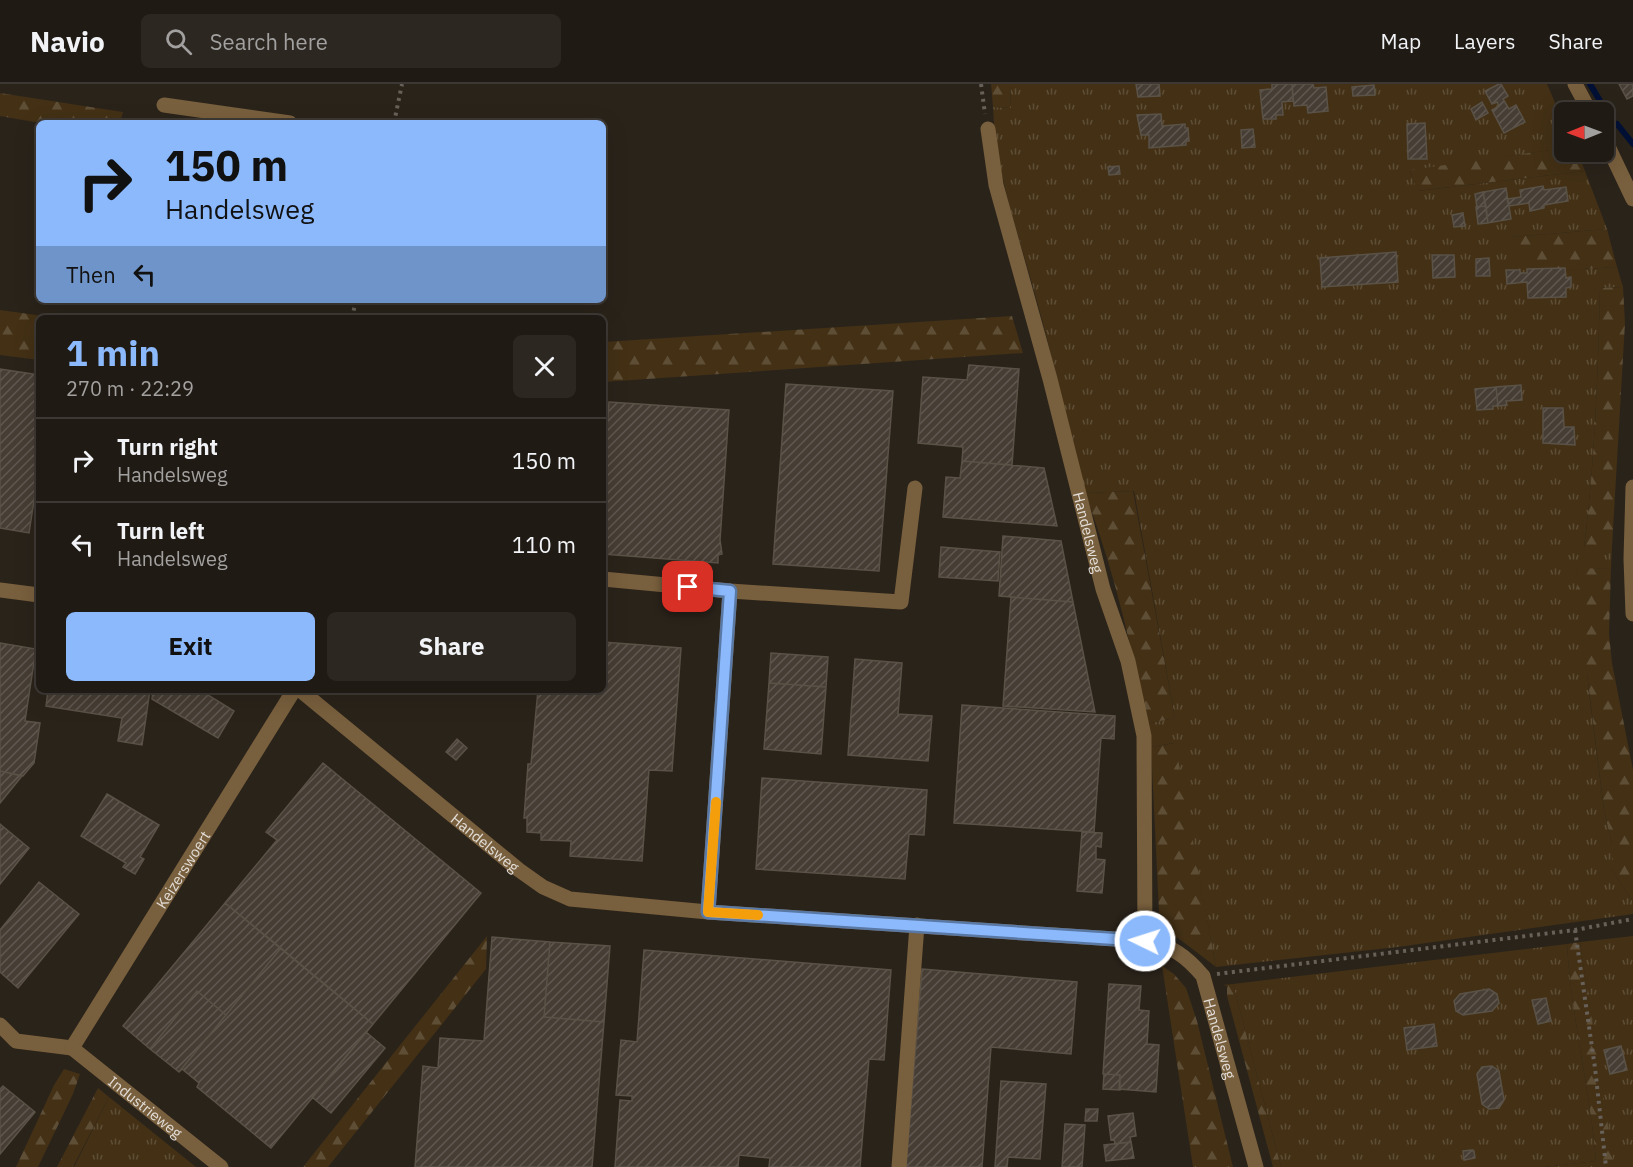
<!DOCTYPE html>
<meta charset="utf-8">
<style>
:root{--surface:#201a14;--page:#2d2722;--text:#f1f3f6;--muted:#a2a1a0;--line:#3d3834;--accent:#8bb9fc}
body{margin:0;font-family:"IBM Plex Sans",sans-serif;background:var(--page);color:var(--text);height:100vh;display:flex;flex-direction:column;font-size:22px;white-space:nowrap}
*{box-sizing:border-box;margin:0}
p{font-size:20px;color:var(--muted)}
.icon{flex:none;width:33px;height:33px;fill:none;stroke:currentColor;stroke-width:2;stroke-linecap:round;stroke-linejoin:round}
.map{position:relative;flex:1;overflow:hidden}
.side{position:absolute;left:36px;top:231px;width:570px;height:378px;display:flex;flex-direction:column;background:var(--surface);border-radius:9px;box-shadow:0 6px 24px #0002,0 0 0 2px var(--line)}
.side>*{flex:none}
.top-card{position:absolute;left:36px;top:36px;width:570px;height:183px;border-radius:9px;box-shadow:0 6px 24px #0002,0 0 0 2px var(--line);background:#8bb9fc;color:#111;overflow:hidden}
.needle{width:39px;rotate:269deg}
.buttons{position:absolute;left:1554px;top:18px;display:grid;gap:12px}
.buttons a{display:grid;place-items:center;width:60px;height:60px;border-radius:9px;background:var(--surface);box-shadow:0 6px 24px #0002,0 0 0 2px var(--line);font-size:30px}
.pin{position:absolute;display:grid;place-items:center;width:51px;height:51px;color:#fff;margin:-26px;border-radius:12px;box-shadow:0 3px 9px #0006}
.me{position:absolute;width:66px;margin:-33px;rotate:274deg;stroke-linejoin:round;filter:drop-shadow(0 0 4px #0008)}
.turn{display:flex;align-items:center;gap:21px;height:126px;padding:0 30px;font-size:27px}
.turn .icon{width:78px;height:78px;stroke-width:2.5}
.turn b{display:block;font-size:42px;line-height:51px}
.then{display:flex;align-items:center;height:57px;padding:0 30px;background:#0003;gap:12px;font-size:22px}
.round{display:grid;place-items:center;flex:none;width:63px;height:63px;border-radius:9px;background:var(--page)}
.head{display:flex;align-items:center;justify-content:space-between;height:102px;padding:0 30px}
h1{font-size:36px;font-weight:700;line-height:45px;color:var(--accent)}
.button{display:flex;gap:12px;margin-top:auto;padding:12px 30px}
.button a{flex:1;height:69px;border-radius:9px;background:var(--accent);color:#111;font-size:24px;font-weight:700;line-height:69px;text-align:center}
.button a+a{background:var(--page);color:var(--text)}
ul{padding:0;list-style:none}
li{display:flex;align-items:center;gap:18px;height:84px;padding:0 30px;border-top:2px solid var(--line)}
li div{flex:1}
li b{display:block;font-size:22px}
li em{font-style:normal}
header{display:flex;align-items:center;gap:36px;box-sizing:border-box;height:84px;padding:0 30px;background:var(--surface);border-bottom:2px solid var(--line)}
header strong{font-size:28px}
nav{display:flex;gap:33px;margin-inline-start:auto;font-size:21px}
.search{width:420px;height:54px;background:var(--page);display:flex;align-items:center;gap:15px;box-sizing:border-box;padding:0 21px;border-radius:9px;color:var(--muted);font-size:22px}
.map>svg:first-child{display:block}
</style>
<header>
<strong>Navio</strong>
<div class="search"><svg class="icon" aria-label="search" viewBox="0 0 24 24"><circle cx="10" cy="10" r="6"/><path d="M15 15l6 6"/></svg>Search here</div>
<nav><a>Map</a><a>Layers</a><a>Share</a></nav>
</header>
<div class="map">
<svg width="1633" height="1083" viewBox="0 0 1633 1083">
<defs>
<pattern id="grass-tufts" width="24" height="20" patternUnits="userSpaceOnUse" patternTransform="scale(1.5)"><rect width="24" height="20" fill="#433015"/><path d="M3 7l-1-3M5 7V3M7 7l1-3M15 17l-1-3M17 17v-4M19 17l1-3" fill="none" stroke="#5e4e36"/></pattern>
<pattern id="forest-firs" width="22" height="20" patternUnits="userSpaceOnUse" patternTransform="scale(1.5)"><rect width="22" height="20" fill="#433015"/><path d="M5 1l3.5 6h-7zM16 11l3.5 6h-7z" fill="#5e4e36"/></pattern>
<pattern id="building-hatch" width="6" height="6" patternUnits="userSpaceOnUse" patternTransform="scale(1.5)"><rect width="6" height="6" fill="#463e34"/><path d="M-1 1l2-2M0 6l6-6M5 7l2-2" fill="none" stroke="#615951"/></pattern>
</defs>
<rect width="100%" height="100%" fill="#2a231a"/>
<!-- grass -->
<path fill="url(#grass-tufts)" d="M1010 0H1547L1564 40V64L1410 87 1418 107 1585 87 1607 145 1511 153 1520 179C1551 188 1585 185 1617 183L1623 203 1600 204C1598 291 1595 377 1584 463H1612L1611 484 1577 486 1589 608 1604 726 1612 761V786L1633 818V830L1398 863 1216 883 1174 659 1151 663 1146 640 1175 634 1134 407 1085 409C1069 344 1054 278 1036 214 1019 151 995 88 993 23L1011 24Z
M1633 852V1083H1613L1580 858Z
M1567 860C1571 933 1590 1004 1596 1077L1544 1083H1281L1233 900Z
M109 1013 196 1083H74Z"/>
<!-- forest -->
<path fill="url(#forest-firs)" d="M991 0H1010L1011 24 993 23Z
M0 9 123 28 120 39H40L0 32Z
M1564 64V68H1577L1585 87 1417 107 1410 86Z
M1607 145 1617 183C1598 184 1534 190 1519 179 1512 174 1512 161 1511 153Z
M1623 203 1625 239 1612 463 1584 464C1595 377 1598 291 1600 204Z
M0 226 58 234H39V276L0 271Z
M1012 232 1023 269 603 298V258Z
M1133 407 1175 634 1146 640C1132 561 1113 484 1085 409Z
M1611 484 1609 550 1612 579 1633 686V818L1612 786V761L1604 726 1578 517 1577 485Z
M1175 659 1216 883 1178 854 1160 849 1151 663Z
M487 852 486 885 328 1083H303Z
M1580 858 1614 1081 1613 1083H1544L1596 1077C1590 1004 1571 933 1567 860Z
M1162 882 1174 890 1186 904 1197 937 1233 1083H1193Z
M1233 900 1281 1083H1273L1227 912V902L1223 901Z
M64 985 80 990 73 1010 38 1083H16L54 1001Z
M98 1004 109 1013 73 1083H57Z"/>
<g fill="none" stroke-linecap="round" stroke-linejoin="round">
<!-- stream -->
<path stroke="#001035" stroke-width="6" d="M1590 0 1606 27
M1617 40 1633 60"/>
</g>
<!-- building -->
<path fill="url(#building-hatch)" stroke="#5a5247" stroke-width="1.5" d="M1136 0H1159L1160 12 1138 13Z
M1272 0H1292L1293 17 1282 18 1283 31H1276V35H1263L1260 6 1272 5Z
M1292 0H1313L1314 4 1326 3 1328 27 1308 29 1307 21 1294 22Z
M1499 0H1501L1508 12 1503 15 1509 25 1516 21 1525 38 1504 49 1492 26 1499 22 1497 18 1492 20 1485 7Z
M1619 0H1633V12L1627 15Z
M1374 1 1375 11 1353 12 1352 3Z
M1482 18 1488 29 1476 36 1471 25Z
M1161 30 1162 42 1185 40V44H1188L1189 57H1186V61L1149 64V51H1141L1137 31Z
M1425 39 1427 75H1408L1407 40Z
M1253 45 1255 63 1242 64 1241 46Z
M1119 82 1120 90 1109 91 1108 83Z
M1543 102 1544 106 1566 103 1568 117 1544 121V124L1530 127 1529 119 1509 122 1507 115 1521 113 1520 106Z
M1506 104 1511 135 1488 139 1483 108Z
M1483 108 1486 122 1477 123 1475 110Z
M1486 122 1488 139 1478 140 1476 123Z
M1463 129 1465 142 1454 143 1452 131Z
M1396 168 1398 198 1322 203 1320 174Z
M1432 171H1454L1455 193 1433 194Z
M1489 174 1490 192H1476V175Z
M1565 184 1566 194 1571 193V203L1566 204V213L1528 214 1527 198 1507 200 1506 186H1520V189H1527V185Z
M969 281 1019 285 1012 381 962 377 963 363 918 359 923 293 967 296Z
M0 285 39 291V384L29 449 0 444Z
M786 300 893 307 879 487 773 480Z
M1521 301 1522 316 1506 317 1507 321 1498 322 1496 303Z
M1496 303 1498 322H1493V325L1477 326 1475 305Z
M609 318 729 326 720 456 722 470 718 471V479L603 470V399Z
M1543 324H1563L1564 343H1574L1575 361 1543 359Z
M962 377 1044 384 1057 442 943 433 946 393 960 394Z
M1003 452 1061 457 1073 518 999 512Z
M941 463 1000 468 998 497 939 493Z
M1011 513 1073 518 1095 628 1003 622Z
M603 558 681 564 672 687 649 686 642 777 570 772 571 757 541 756V749L527 748V734H524L528 680H531L538 606H603Z
M0 559 36 565 25 637 40 639 34 679 23 692 0 687Z
M771 569 828 573 826 603 769 599Z
M855 575 902 579 898 630 932 632 928 677 848 671Z
M769 599 826 603 821 670 764 665Z
M48 606H150L142 661 118 657 122 634 46 622Z
M153 606H200L234 627 218 654 152 615Z
M409 606H453V610Z
M962 621 1115 632 1114 655 1101 654 1094 748 954 739Z
M457 655 467 664 456 676 446 668Z
M323 679 481 809 373 940 225 819 277 756 266 748Z
M0 687 22 692 0 719Z
M762 694 927 706 924 751 909 750 905 795 756 785Z
M107 710 159 741 140 773 144 775 135 790 123 783 126 779 81 752Z
M0 740 29 764 0 800Z
M1082 748 1102 749 1101 763 1096 762V775L1105 776 1102 809 1077 807Z
M39 798 79 830 18 904 0 888V846Z
M225 819 281 864 226 931 197 907 150 965 123 942Z
M492 853 550 858 544 933 604 938 592 1083H415L423 982 438 984 440 954 484 957Z
M550 858 610 862 604 938 544 933Z
M281 864 373 940 271 1064 197 1003 199 999 182 985 179 988Z
M644 866 891 886 884 976 869 975 860 1083H769L770 1074 739 1071 738 1083H615L620 1016 632 1017V1012L616 1011 621 956 637 958Z
M922 885 1077 898 1071 970 991 963 982 1083H906Z
M1109 900 1141 902 1139 926 1149 927 1147 960 1159 961 1156 1008 1119 1005 1120 991 1103 990Z
M1489 905 1497 910 1499 919 1492 927 1463 931 1456 927 1454 917 1460 910Z
M197 907 226 931 179 988 150 965Z
M1546 914 1551 937 1538 940 1532 916Z
M1434 940 1437 962 1407 966 1404 944Z
M366 948 385 964 331 1029 312 1013Z
M1621 962 1627 986 1610 990 1604 966Z
M1492 982 1499 987 1504 1016 1499 1024 1489 1025 1482 1020 1477 990 1482 983Z
M1104 990 1120 991V1006L1103 1005Z
M1001 997 1046 1000 1040 1075 1008 1073 1007 1083H995Z
M3 1002 35 1028 0 1070V1005Z
M1086 1025H1098L1097 1037H1085Z
M1133 1029 1136 1052 1130 1053 1131 1058 1115 1060 1114 1055 1111 1056 1108 1032Z
M1065 1040 1085 1041 1082 1083H1062Z
M1131 1058 1134 1074 1106 1077 1104 1061Z
M1472 1066 1471 1067H1474L1475 1074 1464 1076 1463 1067Z"/>
<g fill="none" stroke-linecap="round" stroke-linejoin="round">
<!-- path -->
<path stroke="#686159" stroke-width="4" stroke-dasharray="3 4.5" stroke-linecap="butt" d="M981 0 985 30
M394 39 402 0
M352 234 356 216
M1575 846 1595 984 1606 1083
M1217 890 1575 846 1633 835"/>
<!-- minor -->
<g stroke="#785f3d" stroke-width="15">
<path d="M1575 0 1590 28"/>
<path d="M164 21 290 39"/>
<path id="s1" d="M988 45 996 101 1050 295 1103 505 1128 577 1144 652 1145 857"/>
<path d="M1604 54 1633 115"/>
<path d="M1633 403 1631 475 1633 530"/>
<path d="M603 495 730 507 901 518 915 404"/>
<path d="M0 506 39 511"/>
<path id="s2" d="M300 606 519 786 543 803 570 815 708 828 1145 857C1171 861 1186 872 1203 892L1256 1083"/>
<path d="M708 828 730 507"/>
<path d="M0 941 16 957 72 964"/>
<path id="s3" d="M72 964 294 606"/>
<path id="s4" d="M72 964 221 1083"/>
<path d="M899 1083 917 841"/>
</g>
</g>
<g fill="none" stroke-linecap="round" stroke-linejoin="round">
<defs>
<path id="route" d="M688 503 730 507 708 828 1145 857"/>
</defs>
<!-- route casing -->
<use href="#route" stroke="#5a78a4" stroke-width="15"/>
<!-- route -->
<use href="#route" stroke="#8bb9fc" stroke-width="10"/>
<!-- slow -->
<path stroke="#f59e0b" stroke-width="10" d="M716 718 708 828 758 831"/>
</g>
<g text-anchor="middle" dominant-baseline="central" stroke-width="6" stroke-linejoin="round" paint-order="stroke">
<!-- street labels -->
<g font-size="15" fill="#e3ded8" stroke="#211a11">
<text stroke="none"><textPath href="#s1" startOffset="416">Handelsweg</textPath></text>
<text stroke="none"><textPath href="#s2" startOffset="240">Handelsweg</textPath></text>
<text stroke="none"><textPath href="#s3" startOffset="210">Keizerswoert</textPath></text>
<text stroke="none"><textPath href="#s2" startOffset="1053">Handelsweg</textPath></text>
<text stroke="none"><textPath href="#s4" startOffset="94">Industrieweg</textPath></text>
</g>
</g>
</svg>
<div class="buttons">
<a><svg class="needle" viewBox="-14 -14 28 28"><path d="M0-13l5 13h-10z" fill="#e53935"/><path d="M0 13l5-13h-10z" fill="#a2a1a0"/></svg></a>
</div>
<div class="pin" style="left:688px;top:503px;background:#d93025"><svg class="icon" aria-label="arrive" viewBox="0 0 24 24"><path d="M6 21V4h12l-3 4 3 4H6"/></svg></div>
<svg class="me" style="left:1145px;top:857px" viewBox="-20 -20 40 40"><circle r="17" fill="#8bb9fc" stroke="#fff" stroke-width="3"/><path d="M0-11L8 9 0 5-8 9z" fill="#fff"/></svg>
<div class="top-card">
<div class="turn"><svg class="icon" aria-label="right" viewBox="0 0 24 24"><path d="M7 20v-9h11M14 6l5 5-5 5"/></svg><div><b>150 m</b>Handelsweg</div></div>
<div class="then">Then<svg class="icon" aria-label="left" viewBox="0 0 24 24"><path d="M17 20v-9H6M10 6l-5 5 5 5"/></svg></div>
</div>
<section class="side">
<div class="head"><div><h1>1 min</h1><p>270 m · 22:29</p></div><a class="round"><svg class="icon" aria-label="close" viewBox="0 0 24 24"><path d="M6 6l12 12M18 6L6 18"/></svg></a></div>
<ul>
<li><svg class="icon" aria-label="right" viewBox="0 0 24 24"><path d="M7 20v-9h11M14 6l5 5-5 5"/></svg><div><b>Turn right</b><p>Handelsweg</p></div><em>150 m</em></li>
<li><svg class="icon" aria-label="left" viewBox="0 0 24 24"><path d="M17 20v-9H6M10 6l-5 5 5 5"/></svg><div><b>Turn left</b><p>Handelsweg</p></div><em>110 m</em></li>
</ul>
<div class="button"><a>Exit</a><a>Share</a></div>
</section>
</div>
